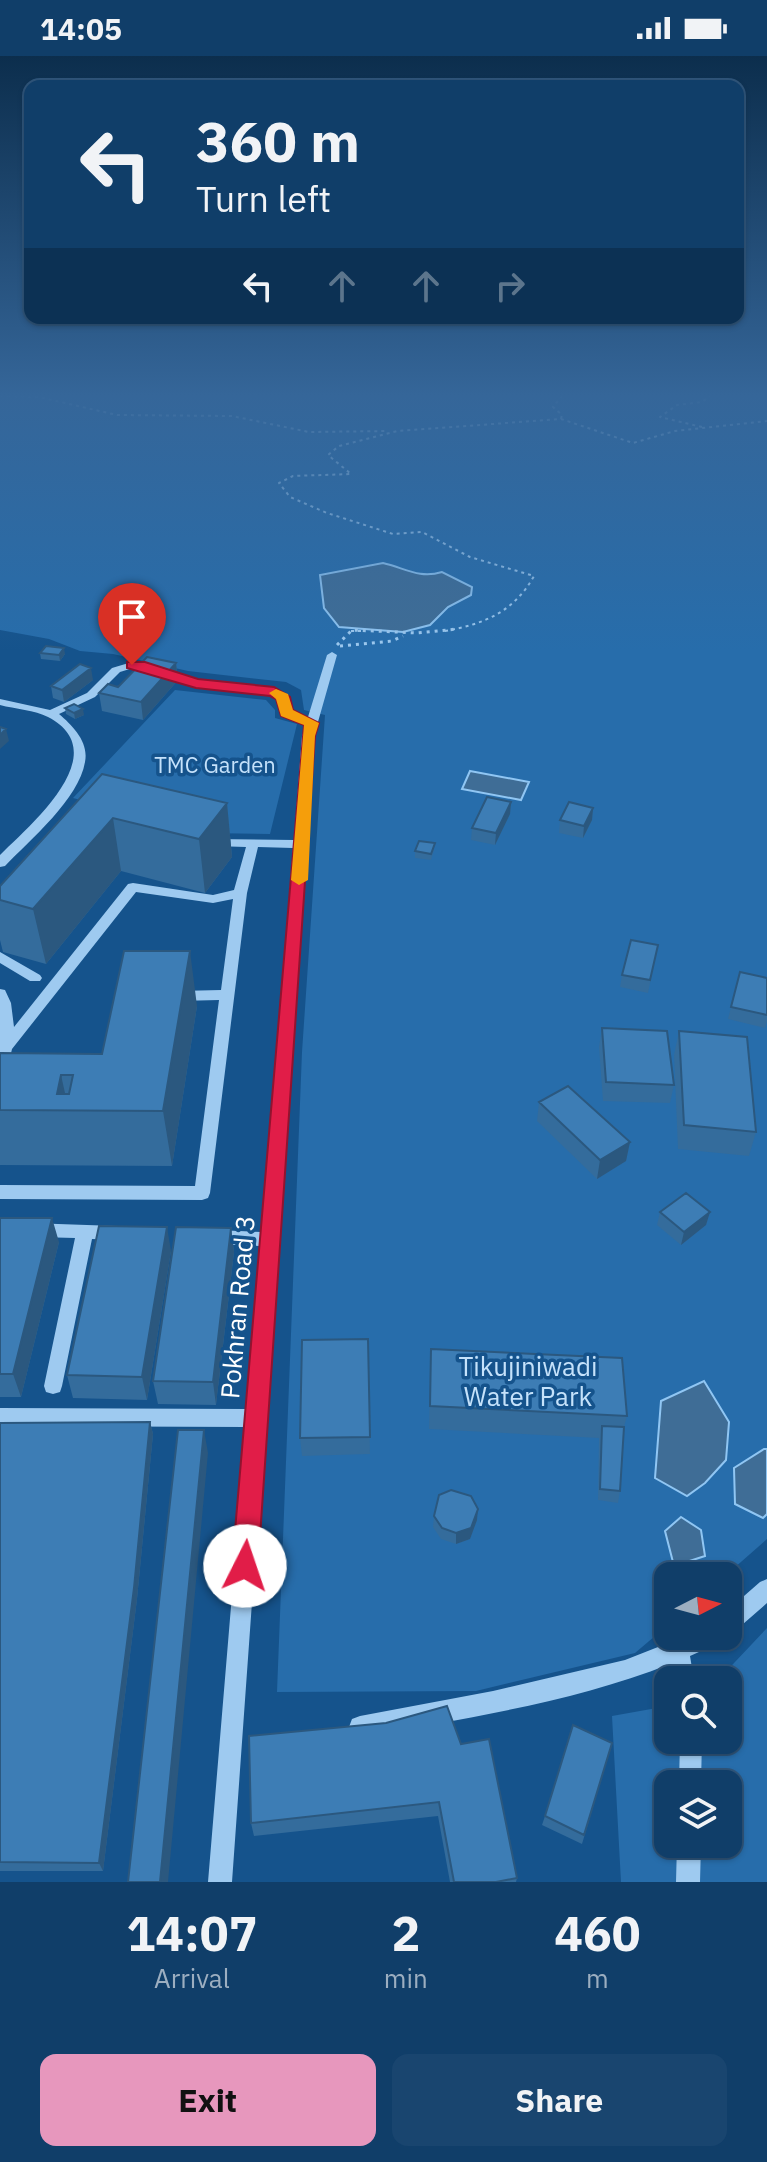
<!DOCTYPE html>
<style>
:root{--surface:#103e69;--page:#19456f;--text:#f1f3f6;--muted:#9caec0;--line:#30577d;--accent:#e797bd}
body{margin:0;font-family:"IBM Plex Sans",sans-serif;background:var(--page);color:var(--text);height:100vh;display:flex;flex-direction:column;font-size:30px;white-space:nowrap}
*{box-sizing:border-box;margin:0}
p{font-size:26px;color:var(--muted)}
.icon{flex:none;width:44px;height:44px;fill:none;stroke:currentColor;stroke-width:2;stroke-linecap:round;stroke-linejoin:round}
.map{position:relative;height:1826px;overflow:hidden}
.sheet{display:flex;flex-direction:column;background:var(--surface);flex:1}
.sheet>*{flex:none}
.guide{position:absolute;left:24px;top:24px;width:720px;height:244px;border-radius:16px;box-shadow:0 2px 6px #0004,0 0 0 2px var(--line);background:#103e69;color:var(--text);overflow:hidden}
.needle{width:52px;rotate:84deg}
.tools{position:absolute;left:654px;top:1506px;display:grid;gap:16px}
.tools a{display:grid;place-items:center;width:88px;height:88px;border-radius:16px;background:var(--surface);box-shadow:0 2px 6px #0004,0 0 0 2px var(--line);font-size:40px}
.pin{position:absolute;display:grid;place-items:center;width:68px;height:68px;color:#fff;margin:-82px -34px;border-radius:50% 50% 50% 0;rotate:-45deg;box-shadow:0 0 8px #0007}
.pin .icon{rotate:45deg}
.me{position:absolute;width:88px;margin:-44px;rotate:4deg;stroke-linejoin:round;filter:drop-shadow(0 0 6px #0008)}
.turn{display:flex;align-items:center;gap:28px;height:168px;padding:0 40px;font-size:36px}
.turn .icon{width:104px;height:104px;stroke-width:2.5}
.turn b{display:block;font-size:56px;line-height:68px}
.lanes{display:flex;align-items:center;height:76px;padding:0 40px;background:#0003;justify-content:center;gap:40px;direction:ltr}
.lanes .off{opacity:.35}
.eta{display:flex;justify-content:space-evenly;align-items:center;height:136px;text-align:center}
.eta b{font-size:48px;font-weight:800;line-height:56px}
.button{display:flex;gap:16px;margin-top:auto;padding:16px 40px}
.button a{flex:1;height:92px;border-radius:16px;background:var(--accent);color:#111;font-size:32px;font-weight:800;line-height:92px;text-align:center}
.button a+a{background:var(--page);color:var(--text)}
.status{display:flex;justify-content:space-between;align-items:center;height:56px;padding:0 40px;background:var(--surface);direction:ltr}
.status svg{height:22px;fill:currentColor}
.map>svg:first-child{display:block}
</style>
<div class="status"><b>14:05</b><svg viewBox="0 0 49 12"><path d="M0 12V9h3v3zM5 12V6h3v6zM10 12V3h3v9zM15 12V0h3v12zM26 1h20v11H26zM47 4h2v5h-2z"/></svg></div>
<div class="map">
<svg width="767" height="1826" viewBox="0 0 767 1826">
<rect width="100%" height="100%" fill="#15538c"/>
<!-- green -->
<path fill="#276dab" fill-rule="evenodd" d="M0 340H767V1483L725 1520H668V1569L635 1597 476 1635 277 1636 302 996 325 659 304 654 301 634 286 626 188 615 113 598 80 595 49 583 0 574Z
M175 634 266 644 275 654V662L297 668 270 778 206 777 73 742Z
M767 1572V1826H621L612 1660 668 1650V1684H728V1624H718ZM668 1728H728V1788H668Z"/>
<!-- water -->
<path fill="#3f6d96" stroke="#90c6f3" stroke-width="2" d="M383 507C405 512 419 523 442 516L472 531 471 539 448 551 430 569 403 576 339 571 324 552 320 519Z
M470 715 529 726 521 744 462 733Z
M704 1325 729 1366 726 1404 705 1427 687 1440 655 1422 661 1345Z
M764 1393H767V1458L763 1462 735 1448 734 1412Z
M681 1461 701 1474 705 1500 674 1510 665 1475Z"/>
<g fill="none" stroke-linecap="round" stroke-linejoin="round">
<!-- path-far1 -->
<path stroke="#9ecaf0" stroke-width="2" stroke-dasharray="3 4" stroke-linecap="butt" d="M0 340 39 341 117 359 232 360 309 376 388 375
M561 363 562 359 553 351 562 340
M702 371 660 361 677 349 702 346 710 340
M351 575H362
M445 575C484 568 514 556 534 520L470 501 422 476 393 478 327 457 290 441 279 427 293 420 351 418 328 399 339 390 397 375 561 363 633 387 675 375 767 365"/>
<!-- path -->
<path stroke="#9ecaf0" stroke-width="3" stroke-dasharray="3 5" stroke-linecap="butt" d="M337 589 352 574 417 577 457 573
M340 590 392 585 403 580"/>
<!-- minor -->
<path fill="#9ecaf0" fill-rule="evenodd" d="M332 596 337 599 314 680 306 785 308 788 306 791 232 1826H208L246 1371 0 1370V1352L247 1353 260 1190 216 1188 210 1186 208 1181 210 1176 216 1174 262 1176 293 792 258 791 247 837 210 1137 208 1142 202 1144 0 1143V1129L195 1130 219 944 179 945 172 940 179 935 221 934 233 843 213 847 136 836 12 993 5 1023 0 1025V933L5 934 11 947 14 971 128 828 133 827 213 839 234 834 246 791 214 790 208 786 210 783 294 784 302 680 306 669 282 659 278 643 271 639 196 630 144 613 133 612 120 616 95 641 59 658C73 670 89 686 85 706 79 743 30 784 5 810L0 811V799C29 770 117 697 48 661 35 654 15 653 0 649V643L50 654 87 637 112 612 132 606 149 608 197 624 278 634 289 641 291 655 308 661 327 599Z
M0 896 40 919 42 922 40 925H30L0 907Z
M0 1166 116 1170 122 1172 124 1177 122 1182 116 1184 92 1183 62 1330 60 1336 53 1338 46 1336 44 1330 75 1182 0 1180Z
M767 1523V1547L735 1575 728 1578V1554L760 1526Z
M686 1580H723L719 1587 690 1600 694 1624H672L670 1608C572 1647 464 1662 360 1682L352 1679 349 1671 352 1663 360 1660 493 1635 625 1604Z
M680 1684H702L701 1728H679Z
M677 1788H701L700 1826H676Z"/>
</g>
<!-- wall -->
<path fill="#346c9c" d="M40 597 65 598 60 605 41 603Z
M176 607 178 624 143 664 102 655 99 637Z
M93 624 64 646 53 642 51 630Z
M65 652 84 659 75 663 66 658Z
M102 718 227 747 232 801 205 837 121 815 46 908 3 896 0 884V830Z
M511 746 510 758 495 789 471 784 472 772Z
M593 752 592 764 583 782 559 777 560 764Z
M434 794 431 804 415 802V795Z
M658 889 648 937 620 931 622 919Z
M740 916 767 922V966L765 972 728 963Z
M197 950 172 1110 0 1109V997L102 998Z
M602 972 674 1029 670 1047 603 1045 599 991Z
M679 975 756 1076 749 1100 678 1093 674 999Z
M539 1046 630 1086 626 1105 597 1123 537 1065Z
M660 1156H710L706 1169 681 1189 657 1169Z
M0 1162 59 1186 21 1341H0Z
M231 1172 234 1196 216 1349 158 1348 153 1325Z
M171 1195 147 1344 73 1342 67 1319Z
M368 1283 370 1398 302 1400 300 1382Z
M431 1293 627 1360 624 1371 620 1435 618 1447 598 1444 599 1382 429 1373Z
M150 1366 153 1378 137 1543 103 1815H0V1367Z
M434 1460 477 1464 470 1483 456 1488 441 1483 433 1471Z
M612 1687 582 1788 542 1769 545 1760Z
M461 1688 517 1822 516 1826H450L438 1760 254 1780 251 1767Z"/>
<!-- shaded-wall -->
<path fill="#2b587f" d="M64 592 65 598 60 605 59 599Z
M176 607 178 624 143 664 141 646Z
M91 612 93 624 64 646 62 634Z
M83 653 84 659 75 663 74 657Z
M6 673 9 685 0 693V679Z
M511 746 510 758 495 789 496 777Z
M227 747 232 801 205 837 199 783Z
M593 752 592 764 583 782 584 770Z
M113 762 121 815 46 908 33 853Z
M190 895 197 950 172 1110 163 1055Z
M61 1019 69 1055 57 1038Z
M630 1086 626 1105 597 1123 600 1104Z
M710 1156 706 1169 681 1189 684 1176Z
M52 1162 59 1186 21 1341 13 1318Z
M167 1171 171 1195 147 1344 142 1321Z
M231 1172 234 1196 216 1349 213 1326Z
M150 1366 153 1378 137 1543 103 1815 99 1807Z
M204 1374 208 1397 168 1826H160Z
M478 1453 477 1464 470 1483 456 1488V1477Z"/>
<!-- building -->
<path fill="#3d7db5" stroke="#2b587f" stroke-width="2" fill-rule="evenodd" d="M46 590 64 592 59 599 40 597Z
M147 601 176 607 141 646 99 637 108 628 118 631Z
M80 608 91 612 62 634 51 630Z
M74 648 83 653 74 657 65 652Z
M0 671 6 673 0 679Z
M102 718 227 747 199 783 113 762 33 853 0 844V830Z
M487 741 511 746 496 777 472 772Z
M569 746 593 752 584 770 560 764Z
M419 785 435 787 431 798 415 795Z
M631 884 658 889 650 924 622 919Z
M124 895H190L163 1055 0 1054V997L102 998ZM61 1019H73L69 1038H57Z
M740 916 767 922V959L731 951Z
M602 972 667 975 674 1029 606 1026Z
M679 975 747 981 756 1076 684 1069Z
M568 1030 630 1086 600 1104 539 1046Z
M686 1137 710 1156 684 1176 660 1156Z
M0 1162H52L13 1318H0Z
M99 1170 167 1171 142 1321 67 1319Z
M176 1171 231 1172 213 1326 153 1325Z
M368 1283 370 1381 300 1382 302 1284Z
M431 1293 622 1302 627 1360 430 1350Z
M150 1366 134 1532 99 1807 0 1806V1367Z
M602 1370 624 1371 620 1435 600 1433Z
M178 1374H204L160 1826H128Z
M451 1434 471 1440 478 1453 471 1472 456 1477 442 1472 434 1460 439 1439Z
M447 1650 461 1688 489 1683 517 1822 496 1826H454L439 1746 251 1767 249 1680 386 1667Z
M573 1669 612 1687 584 1779 545 1760Z"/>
<!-- sky -->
<linearGradient id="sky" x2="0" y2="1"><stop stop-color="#0c2e4d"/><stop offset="0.57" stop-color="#356699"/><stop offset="1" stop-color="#356699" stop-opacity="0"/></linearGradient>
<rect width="767" height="595" fill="url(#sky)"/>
<!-- route -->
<path fill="#e11d48" stroke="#92132f" stroke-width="2" d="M127 606H145L198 623 274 631 290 641 293 654 319 667 315 680 258 1510 254 1519 245 1523 236 1519 232 1510 304 669 281 660 276 643 270 640 196 632 127 612Z"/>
<!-- slow -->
<path fill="#f59e0b" d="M276 633 288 638 293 654 319 667 315 680 308 824 299 829 291 824 304 669 281 660 276 643 269 637Z"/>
<g text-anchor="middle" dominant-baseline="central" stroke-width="7" stroke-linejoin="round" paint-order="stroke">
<!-- park labels -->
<g font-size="22" fill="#c5e2fb" stroke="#15538c">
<text x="215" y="708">TMC Garden</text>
</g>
<!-- near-street labels -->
<g font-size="26" fill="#fff" stroke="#15538c">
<text transform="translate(237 1251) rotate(-85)">Pokhran Road 3</text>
</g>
<!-- near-park labels -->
<g font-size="26" fill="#c5e2fb" stroke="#15538c">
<text x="528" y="1310">Tikujiniwadi<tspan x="528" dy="30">Water Park</tspan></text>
</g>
</g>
</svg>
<div class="tools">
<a><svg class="needle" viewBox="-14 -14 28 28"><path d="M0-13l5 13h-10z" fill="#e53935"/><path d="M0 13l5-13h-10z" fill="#9caec0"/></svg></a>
<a><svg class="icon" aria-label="search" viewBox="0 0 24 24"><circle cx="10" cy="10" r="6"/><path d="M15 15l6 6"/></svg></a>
<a><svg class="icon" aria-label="layers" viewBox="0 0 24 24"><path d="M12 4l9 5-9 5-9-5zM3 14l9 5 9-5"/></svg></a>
</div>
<div class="pin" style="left:132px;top:609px;background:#d93025"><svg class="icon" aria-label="arrive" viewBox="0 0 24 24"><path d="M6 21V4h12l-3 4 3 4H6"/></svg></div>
<svg class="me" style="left:245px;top:1510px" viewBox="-20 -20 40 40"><circle r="19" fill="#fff"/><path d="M0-13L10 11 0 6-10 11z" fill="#e11d48"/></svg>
<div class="guide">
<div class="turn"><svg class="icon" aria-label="left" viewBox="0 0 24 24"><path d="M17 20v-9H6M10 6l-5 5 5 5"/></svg><div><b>360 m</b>Turn left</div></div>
<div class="lanes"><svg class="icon" aria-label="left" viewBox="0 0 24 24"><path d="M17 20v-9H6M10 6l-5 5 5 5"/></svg><svg class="icon off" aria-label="ahead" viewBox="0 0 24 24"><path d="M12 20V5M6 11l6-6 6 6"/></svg><svg class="icon off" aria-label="ahead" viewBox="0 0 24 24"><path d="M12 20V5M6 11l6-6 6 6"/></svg><svg class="icon off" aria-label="right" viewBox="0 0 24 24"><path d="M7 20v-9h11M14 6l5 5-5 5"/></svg></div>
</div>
</div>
<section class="sheet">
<div class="eta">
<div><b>14:07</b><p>Arrival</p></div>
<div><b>2</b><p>min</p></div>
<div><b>460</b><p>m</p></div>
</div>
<div class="button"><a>Exit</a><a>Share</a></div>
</section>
